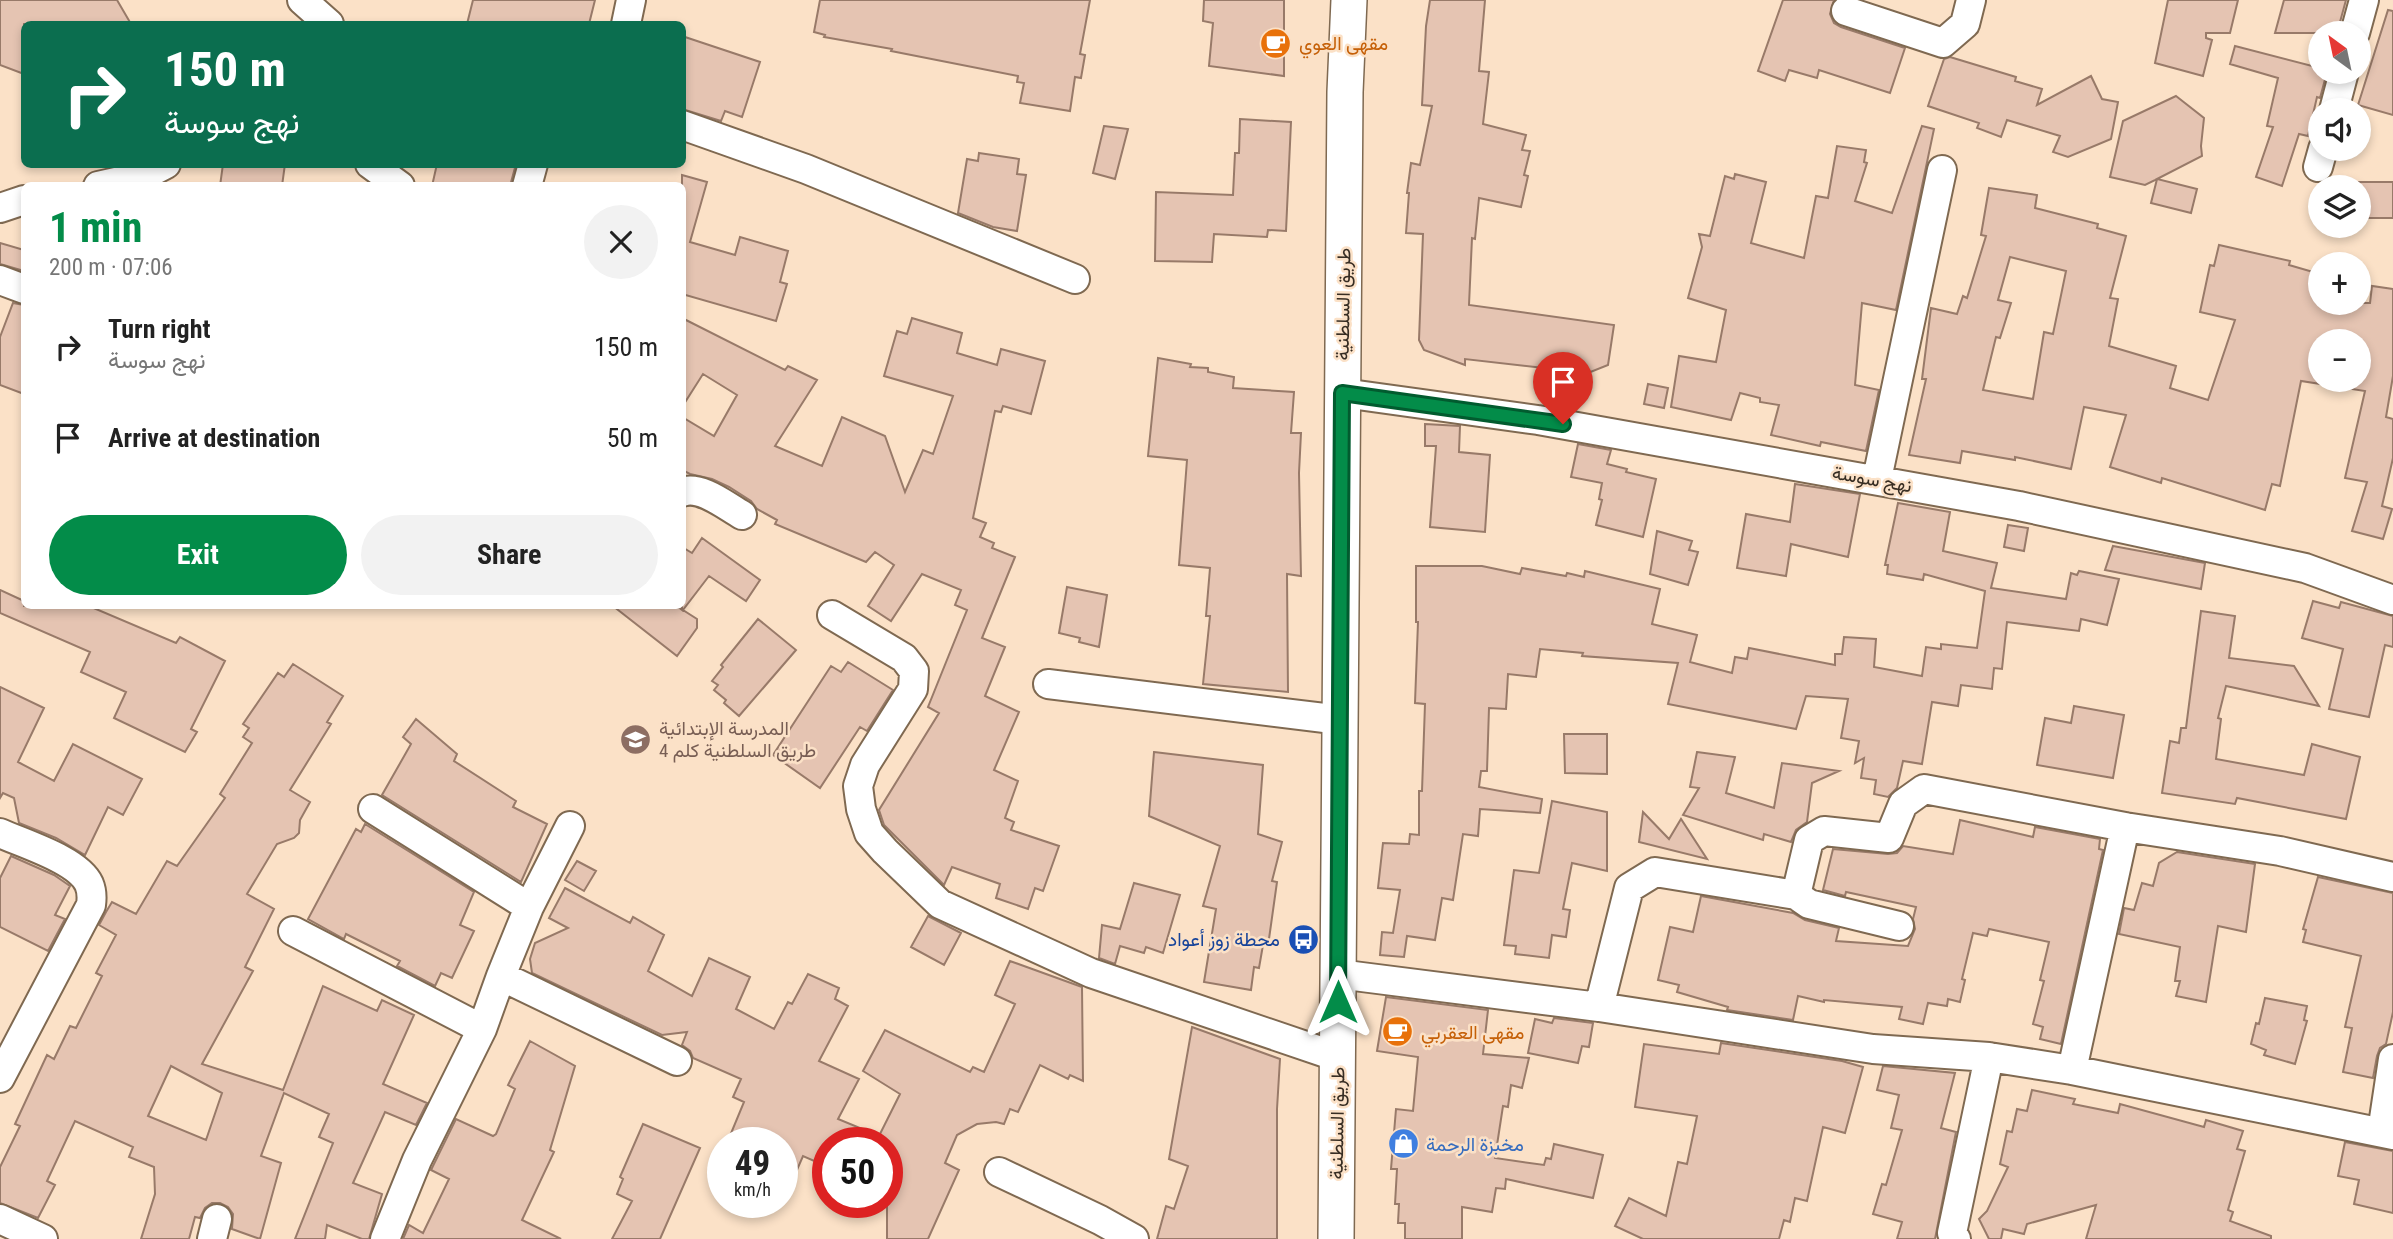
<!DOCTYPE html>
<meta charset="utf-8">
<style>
:root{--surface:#fff;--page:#f2f2f2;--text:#222;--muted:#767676;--accent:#038c49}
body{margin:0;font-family:"Roboto Condensed",Vazirmatn,sans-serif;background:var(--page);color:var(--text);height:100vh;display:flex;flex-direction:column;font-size:26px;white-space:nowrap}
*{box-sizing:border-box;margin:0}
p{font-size:23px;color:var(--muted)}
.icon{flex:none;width:38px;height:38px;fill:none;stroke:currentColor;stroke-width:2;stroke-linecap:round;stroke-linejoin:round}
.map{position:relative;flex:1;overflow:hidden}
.panel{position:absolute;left:21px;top:182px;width:665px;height:427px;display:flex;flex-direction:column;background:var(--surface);border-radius:10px;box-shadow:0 4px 10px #0003}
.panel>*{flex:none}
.guide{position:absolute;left:21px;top:21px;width:665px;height:147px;border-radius:10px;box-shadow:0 4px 10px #0003;background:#0b6e4f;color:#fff;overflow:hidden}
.needle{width:46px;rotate:327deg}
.buttons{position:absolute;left:2308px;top:21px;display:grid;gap:14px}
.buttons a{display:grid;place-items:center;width:63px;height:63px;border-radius:50%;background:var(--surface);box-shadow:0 4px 10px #0003;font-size:35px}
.speed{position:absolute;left:707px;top:1127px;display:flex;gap:14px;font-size:35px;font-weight:700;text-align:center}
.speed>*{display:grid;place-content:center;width:91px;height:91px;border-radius:50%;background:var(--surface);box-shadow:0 4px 10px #0003;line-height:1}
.speed small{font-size:18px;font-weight:400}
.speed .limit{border:10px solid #d22;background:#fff;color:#111}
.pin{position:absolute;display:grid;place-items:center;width:60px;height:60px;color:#fff;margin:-72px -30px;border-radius:50% 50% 50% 0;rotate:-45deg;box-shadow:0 0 7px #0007}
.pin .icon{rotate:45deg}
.me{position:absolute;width:77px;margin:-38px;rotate:0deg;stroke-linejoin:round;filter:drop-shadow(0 0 5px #0008)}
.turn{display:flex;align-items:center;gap:24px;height:147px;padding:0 28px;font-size:32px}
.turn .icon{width:91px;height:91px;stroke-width:2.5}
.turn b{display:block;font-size:49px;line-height:60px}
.round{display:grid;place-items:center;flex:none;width:74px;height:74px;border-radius:37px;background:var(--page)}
.headline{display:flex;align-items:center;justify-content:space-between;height:119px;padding:0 28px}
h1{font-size:42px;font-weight:700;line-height:52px;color:var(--accent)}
.action{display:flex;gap:14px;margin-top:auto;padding:14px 28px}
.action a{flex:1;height:80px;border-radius:42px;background:var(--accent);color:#fff;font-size:28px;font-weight:700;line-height:80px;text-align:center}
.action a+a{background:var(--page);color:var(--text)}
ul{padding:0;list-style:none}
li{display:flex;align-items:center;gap:21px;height:91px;padding:0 28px}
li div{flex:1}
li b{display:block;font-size:26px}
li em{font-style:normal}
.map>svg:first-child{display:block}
</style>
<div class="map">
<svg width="2393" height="1239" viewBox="0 0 2393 1239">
<rect width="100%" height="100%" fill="#fbe1c7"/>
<!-- building -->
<path fill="#e5c4b2" stroke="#987a69" stroke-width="2" fill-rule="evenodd" d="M0 0H117L131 24H24V74L0 65Z
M473 0H595L589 24H467Z
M820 0H1090L1080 54 1085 55 1081 78 1075 77 1070 111 1020 103 1024 83 1017 82 1018 76 891 51 892 49 824 37 825 35 814 32Z
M1204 0H1284V76L1209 66 1213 23 1203 21Z
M1430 0H1485L1479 71 1489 72 1483 124 1526 135 1522 150 1530 151 1524 175 1528 176 1521 207 1479 198 1475 239 1472 238 1469 305 1614 325 1608 365 1588 373 1465 359V365L1424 350 1419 340 1423 234 1406 233 1409 193H1407L1411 163 1420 165 1432 106 1422 105 1426 26Z
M1783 0H1834L1830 14 1834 23 1841 27 1905 48 1890 93 1819 70 1817 78 1789 70 1785 81 1758 71Z
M2168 0H2238L2230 33H2206V38L2212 40 2203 76 2155 63Z
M2284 0H2346L2337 33H2275Z
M2388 10 2393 11V115L2358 105Z
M682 36 760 62 742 117 725 111 721 121 682 109Z
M2235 46 2320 68V72H2327L2320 98 2317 97 2308 136 2299 134 2282 186 2256 177 2273 127 2267 126 2278 78 2230 64Z
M1950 57 2016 77 2015 81 2042 89 2037 105 2091 76 2102 99 2118 102 2111 139 2068 157 2053 152 2060 136 2007 120 2001 137 1977 128 1979 123 1928 106 1944 59Z
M2176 96 2204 118 2201 146 2202 156 2157 179 2197 189 2191 213 2151 203 2157 179 2145 185 2110 177 2123 121Z
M1240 119 1291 122 1286 231 1268 230 1267 237 1214 234 1212 262 1155 261 1156 192 1233 195 1235 153H1239Z
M1104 126 1128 129 1115 179 1093 173Z
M1922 126 1934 129 1896 310 1862 303 1855 385 1879 390 1866 451 1821 442 1820 446 1771 435 1779 405 1760 402V398L1740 393 1731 420 1671 407 1679 356 1716 362 1726 310 1688 298 1702 247 1699 234 1710 236 1725 176 1734 179 1735 174 1766 182 1751 243 1804 258 1816 196 1828 198 1837 146 1866 150 1864 162 1867 163 1855 201 1892 213Z
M979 153 1019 159 1017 174 1026 175 1017 231 993 227 958 213 967 159 978 161Z
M223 164H285L282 186H220Z
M437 164H516L510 186H432Z
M682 175 707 182 690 242 735 255 740 237 788 251 780 282 787 284 776 321 682 294Z
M2359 182H2393V218H2359Z
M1989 188 2037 195 2035 208 2098 224 2097 228 2126 236 2110 298 2118 299 2109 346 2176 366 2170 388 2208 400 2235 320 2200 312 2210 265 2214 266 2219 245 2290 261 2289 265 2320 274V303H2370L2372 286 2393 289V376L2386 417 2393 419V458L2382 506 2392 509 2383 539 2352 531 2367 482 2345 478 2365 391 2301 381 2280 486 2272 484 2265 510 2162 478 2161 483 2110 467 2126 415 2084 407 2071 469 2015 457V460L1962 451 1960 463 1909 455 1926 379H1922L1931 308 1957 314 1963 296 1967 298 1986 236 1981 235ZM2010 257 2066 271 2053 334 2044 332 2033 399 1983 390 1996 337 2000 338 2011 303 1998 300ZM2320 341H2359V380H2320Z
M0 243 24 250V271L0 264Z
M13 303 24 305V394L0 385V337Z
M682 318 785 370 788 366 817 380 775 446 822 466 842 417 885 436 905 492 923 450 933 454 953 396 884 376 897 331 907 334 912 318 962 333 957 353 997 365 1001 349 1045 361 1031 414 1003 406 1001 412 995 411 973 518 986 523 980 537 994 543 992 548 1015 557 982 638 1005 647 985 696 1019 712 994 770 1018 781 1005 818 1014 822 1011 830 1059 846 1043 891 1035 888 1028 909 996 898 1000 884 952 867 944 885 884 825 879 810 939 713 928 707 967 610 955 605 961 590 922 574 891 621 868 606 894 565 875 552 866 562 775 524 777 520 757 509 751 501 729 487 712 479 690 474 682 470V417L714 436 737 395 703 374 682 407Z
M1158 358 1191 364 1190 367 1208 368V372L1234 377 1233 388 1294 392 1291 433H1301L1299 473 1301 576 1287 574 1288 692 1203 684 1210 616H1206L1210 568 1179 565 1187 460 1148 456Z
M1648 384 1668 388 1664 408 1644 404Z
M1425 424 1460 426 1459 452 1490 455 1485 532 1430 527 1436 446H1425Z
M1578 444 1611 450 1607 464 1627 469 1626 472 1656 479 1643 537 1596 525 1602 500 1599 499 1602 483 1571 477Z
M1795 484 1860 494 1848 557 1791 544 1786 576 1737 568 1746 514 1790 522Z
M1898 503 1950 512 1943 551 1997 563 1991 588 2066 599 2071 573 2077 575 2079 571 2119 579 2107 625 2081 619 2079 631 2007 622 2002 669 1994 668 1992 689 1961 685 1958 706 1932 702 1922 764 1903 761 1897 788 1888 797 1874 794 1876 780 1861 778 1864 758 1855 763 1859 741 1841 738 1848 699 1806 696 1796 729 1668 704 1678 663 1582 656 1583 653 1540 649 1536 677 1508 674 1506 709 1489 708 1487 771H1481L1479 787 1542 799 1540 813 1480 809 1478 836 1463 834 1453 900 1442 898 1435 940 1407 936 1404 957 1380 955 1382 932 1393 933 1400 890 1378 888 1383 843 1409 844 1410 834 1419 835V791H1422L1425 704 1415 703 1418 622H1416V566H1482L1520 574 1522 568 1566 576 1567 573 1584 577 1585 571 1660 589 1652 624 1697 635 1690 662 1732 673 1735 657 1747 659 1749 648 1835 665V654H1842L1844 637 1876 639 1874 667 1922 676 1926 647 1941 649V644L1977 648 1985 591 1924 574 1923 580 1887 574 1888 565H1885Z
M2008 525 2028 528 2024 551 2004 547Z
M1657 531 1692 541 1689 550 1698 552 1688 585 1650 574Z
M702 538 760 580 746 601 709 576 683 610 697 619V628L677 656 613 606H677L682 610V547L692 553Z
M2113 546 2205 563 2201 589 2105 570Z
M1067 587 1107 595 1099 647 1079 642 1080 638 1059 633Z
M0 590 24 601V606H89L176 643 180 637 225 661 191 729 197 732 185 752 114 718 126 692 81 672 90 652 0 613Z
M2313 601 2339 608 2341 602 2393 616V647L2385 645 2369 717 2329 709 2343 649 2302 638Z
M2201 611 2235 616 2229 658 2294 666 2319 706 2226 686 2218 718 2221 719 2216 759 2304 775 2312 744 2360 757 2346 819 2237 798 2235 804 2162 793 2170 741 2179 743 2181 728H2186Z
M758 619 796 650 739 716 724 703 726 700 714 690 718 685 712 681 723 667 721 665Z
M848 662 893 690 867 731 860 727 820 788 773 755 831 666 841 672Z
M293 664 343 696 327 722 331 724 290 790 310 802 300 820 299 833 294 838 277 844 247 894 274 909 245 967 253 971 202 1064 283 1090 323 986 377 1011 382 1000 414 1015 383 1084 427 1103 416 1125 385 1112 353 1183 382 1194 369 1239H362L327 1225 325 1239H295L333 1143 319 1137 329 1114 284 1093 261 1156 281 1163 260 1239 232 1229 233 1214 228 1207 220 1203H212L205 1208 200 1218 195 1217 189 1239H141L155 1194 154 1167 129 1157 133 1147 75 1121 47 1181 55 1185 38 1218 0 1203V1167L20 1126 15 1124 47 1055 54 1059 70 1026 76 1028 102 976 96 973 116 935 99 925 106 912 112 902 136 914 167 861 177 866 225 798 220 794 252 743 243 737 249 728 243 724 278 673 284 677ZM171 1066 222 1093 206 1140 148 1116Z
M0 687 44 708 18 762 54 781 73 744 142 779 123 815 108 807 85 855 56 838 19 823 14 798 3 793 0 798Z
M2074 706 2124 715 2113 778 2037 765 2045 718 2071 723Z
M416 719 457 754 454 761 516 801 513 807 547 824 521 882 382 795 411 744 403 737Z
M1564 734H1607V774L1565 773Z
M1154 752 1263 765 1258 834 1282 842 1272 881 1277 882 1268 946 1263 945 1259 968 1254 967 1251 990 1204 982 1216 909 1203 906 1220 846 1149 816Z
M1697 752 1735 757 1726 793 1774 808 1782 763 1839 771 1812 783 1807 822 1796 830 1791 842 1764 834 1763 840 1683 815 1699 788 1690 787Z
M1552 801 1607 812V871L1572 863 1563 909 1570 910 1566 937 1552 935 1549 958 1515 954 1516 946 1504 945 1514 870 1539 873Z
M1643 812 1669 839 1681 819 1707 859 1639 842Z
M1960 820 2033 837 2035 827 2100 839 2099 849 2103 850 2061 1044 2040 1039 2043 1027 2033 1024 2044 981 2040 980 2049 942 1989 929 1987 936 1973 933 1962 979 1965 980 1960 1002 1948 999 1947 1006 1928 1003 1923 1024 1899 1019 1902 1007 1824 1000V1002L1798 996 1793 1020 1727 1010 1728 1007 1677 992 1679 985 1658 980 1670 927 1693 932 1701 896 1793 913 1805 920 1839 928 1836 941 1908 946 1915 929 1913 919 1916 907 1846 892 1845 896 1823 890 1833 849 1888 854 1897 853 1903 846 1953 854Z
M365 824 474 892 460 925 474 931 452 978 441 973 435 986 397 966 400 961 346 934 344 939 308 919 356 829 361 832Z
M2177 852 2255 864 2246 932 2218 926 2206 1002 2176 996 2180 981H2175L2180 947 2119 934 2124 908 2134 910 2142 883 2153 886 2159 863Z
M11 856 54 875 70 886 55 915 65 919 48 951 0 927V878Z
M577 861 596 871 584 891 565 880Z
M2318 877 2393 893V1012L2386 1044 2380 1048 2377 1056 2373 1078 2343 1072 2352 1028 2345 1027 2361 956 2303 942 2306 930 2303 929Z
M1134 883 1180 895 1163 953 1146 947 1144 953 1120 946 1115 964 1099 958 1102 925 1120 929Z
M565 888 630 923 633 917 664 935 648 971 692 996 709 958 750 977 736 1009 774 1029 788 1002 792 1004 808 974 839 988 835 999 848 1006 819 1061 859 1079 838 1119 879 1136 900 1094 863 1071 885 1030 970 1072 973 1067 984 1072 1015 1004 995 995 1010 961 1082 987 1083 1081 1070 1075 1068 1079 1040 1065 1018 1112 1010 1109 1004 1124 996 1122 977 1124 957 1135 945 1163 959 1170 928 1239H887V1143H828V1167L803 1156 782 1204V1143H727L744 1102 733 1097 741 1079 693 1058 690 1051 682 1045 687 1032 662 1035 532 973 530 959 535 943 568 928 549 918Z
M928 916 961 933 944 965 911 947Z
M1386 997 1488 1010 1483 1054 1529 1058 1522 1088 1511 1085 1508 1107 1503 1106 1495 1158 1544 1165 1546 1158 1551 1159 1554 1144 1603 1155 1593 1198 1506 1179 1505 1189 1496 1188 1492 1212 1462 1207V1239H1405V1223H1398L1399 1204H1395L1397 1169H1391L1396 1109 1413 1111 1418 1057 1377 1051Z
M2265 998 2307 1006 2304 1020 2307 1021 2295 1064 2264 1055 2266 1050 2251 1044 2256 1023 2259 1024Z
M1554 1018 1593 1023 1589 1047 1582 1046 1578 1063 1528 1053 1535 1019 1552 1023Z
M1192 1027 1280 1059 1277 1109V1239H1157L1166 1206 1174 1209 1188 1166 1169 1159Z
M530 1041 575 1066 550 1150 554 1152 522 1220 561 1239H403L409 1225 423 1233 449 1179 431 1170 456 1119 493 1136 496 1134 515 1089 508 1085Z
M1721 1043 1842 1061 1863 1067 1845 1133 1823 1127 1807 1201 1795 1198 1790 1222 1784 1220 1779 1239H1643L1615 1226 1629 1198 1666 1216 1678 1162 1687 1164 1697 1116 1635 1107 1644 1044 1719 1054Z
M1883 1066 1955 1073 1941 1128 1956 1132 1935 1239H1897L1902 1222 1873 1214 1882 1184 1886 1185 1902 1130 1891 1128 1899 1095 1877 1090Z
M2032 1090 2075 1099 2073 1104 2118 1113 2120 1104 2204 1127 2206 1120 2243 1131 2237 1149 2245 1151 2228 1210 2233 1212 2230 1221 2271 1236V1239H2086L2096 1205 2027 1224 2024 1234 2003 1229 2001 1239H1989L1979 1219 1987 1211 2008 1167 2000 1164 2007 1131 2012 1132 2017 1109 2027 1111Z
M643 1124 700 1148 660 1239H612L632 1201 617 1194 623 1179 620 1177Z
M2345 1142 2393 1151V1213L2354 1204 2359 1180 2338 1176Z"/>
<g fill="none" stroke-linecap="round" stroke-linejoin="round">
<defs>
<path id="minor" d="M302 0 329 24
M1846 11 1943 43 1965 24 1971 0
M626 24 631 0
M2355 33 2364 0
M2334 110 2344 72
M682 125 806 169 1075 279
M370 164 400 186
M2318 167 2323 149
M98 186 143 176 166 164
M527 186 533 164
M0 208 24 200
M0 280 24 289
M1343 393 1538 420 2019 506 2305 568 2393 600
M1877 479 1942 170
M682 492C701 485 726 506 742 515
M832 615 904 658 914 671 913 689 865 765 858 786 861 809 869 833 885 851 940 904 1091 973 1338 1057
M1048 684 1341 720
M373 809 529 907
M0 833C24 844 78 860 89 884 92 891 92 898 91 905L0 1078
M1796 895 1809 904 1899 926
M293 931 482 1029
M1338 974 1599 1007 1873 1049 1989 1057 2072 1070 2393 1135
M501 976 677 1061
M1599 1007 1629 888 1655 872 1796 895 1809 840 1824 831 1889 838 1903 804 1924 789 2125 827 2280 851 2393 877
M2072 1070 2125 827
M2382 1132 2393 1059
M999 1172 1100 1220 1134 1239
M0 1219 43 1239
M212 1239 217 1219
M385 1239 417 1160 482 1029 501 976 529 907 570 826
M1956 1239 1952 1233 1989 1057"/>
<path id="major" d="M1336 1239 1345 92 1349 0"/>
</defs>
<!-- minor casing -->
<use href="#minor" stroke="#7f6951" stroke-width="32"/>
<!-- major casing -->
<use href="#major" stroke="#7f6951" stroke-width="38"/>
<!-- minor -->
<use href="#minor" stroke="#fff" stroke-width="28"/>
<!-- major -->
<use href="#major" stroke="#fff" stroke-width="35"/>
</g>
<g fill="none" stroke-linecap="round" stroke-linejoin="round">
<defs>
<path id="route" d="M1338 1002 1342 393 1563 424"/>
</defs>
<!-- route casing -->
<use href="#route" stroke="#025b2f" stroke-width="18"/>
<!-- route -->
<use href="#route" stroke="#038c49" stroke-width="12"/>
</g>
<!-- icons -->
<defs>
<symbol id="cafe-disc" viewBox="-11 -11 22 22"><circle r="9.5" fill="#e8710a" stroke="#fbe1c7"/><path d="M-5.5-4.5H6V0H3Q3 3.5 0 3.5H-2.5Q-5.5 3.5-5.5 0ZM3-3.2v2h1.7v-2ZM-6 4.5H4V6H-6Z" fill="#fff"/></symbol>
<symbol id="school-disc" viewBox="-11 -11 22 22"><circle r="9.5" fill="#8d6e63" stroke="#fbe1c7"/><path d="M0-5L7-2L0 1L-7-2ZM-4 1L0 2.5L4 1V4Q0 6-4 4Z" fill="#fff"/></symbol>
<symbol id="bus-disc" viewBox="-11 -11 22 22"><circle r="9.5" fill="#1a4fb4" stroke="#fbe1c7"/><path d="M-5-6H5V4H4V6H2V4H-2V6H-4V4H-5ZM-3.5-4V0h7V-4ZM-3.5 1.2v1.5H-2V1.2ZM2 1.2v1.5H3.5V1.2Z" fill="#fff"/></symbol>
<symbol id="shop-disc" viewBox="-11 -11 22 22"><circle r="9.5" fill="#3f7fe0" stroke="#fbe1c7"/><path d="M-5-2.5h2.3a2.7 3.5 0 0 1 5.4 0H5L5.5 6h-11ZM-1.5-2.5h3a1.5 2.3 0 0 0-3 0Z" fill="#fff"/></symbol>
</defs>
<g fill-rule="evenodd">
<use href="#cafe-disc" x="1258" y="26" width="35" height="35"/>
<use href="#school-disc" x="618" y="722" width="35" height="35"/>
<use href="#bus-disc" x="1286" y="922" width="35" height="35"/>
<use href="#cafe-disc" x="1380" y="1014" width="35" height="35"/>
<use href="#shop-disc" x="1386" y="1126" width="35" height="35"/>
</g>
<g text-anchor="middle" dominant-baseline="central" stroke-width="5" stroke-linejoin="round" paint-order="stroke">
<!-- food labels -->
<g font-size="19" fill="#c56008" stroke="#fbe1c7" text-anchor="start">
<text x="1299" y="43">مقهى العوي</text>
<text x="1421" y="1032">مقهى العقربي</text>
</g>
<!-- street labels -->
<g font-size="19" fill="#372d23" stroke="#fbe1c7">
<text transform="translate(1343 304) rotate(-89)">طريق السلطنية</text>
<text transform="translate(1872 479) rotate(10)">نهج سوسة</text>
<text transform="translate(1337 1123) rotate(-89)">طريق السلطنية</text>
</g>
<!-- education labels -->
<g font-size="19" fill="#785e54" stroke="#fbe1c7" text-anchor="start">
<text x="659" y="728">المدرسة الإبتدائية<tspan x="659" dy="22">طريق السلطنية كلم 4</tspan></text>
</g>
<!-- transit labels -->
<g font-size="19" fill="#164399" stroke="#fbe1c7" text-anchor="end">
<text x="1280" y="939">محطة زوز أعواد</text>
</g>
<!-- shop labels -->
<g font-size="19" fill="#366cbe" stroke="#fbe1c7" text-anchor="start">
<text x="1426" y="1144">مخبزة الرحمة</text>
</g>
</g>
</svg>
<div class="buttons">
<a><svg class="needle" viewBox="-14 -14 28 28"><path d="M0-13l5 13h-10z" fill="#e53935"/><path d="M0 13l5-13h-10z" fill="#767676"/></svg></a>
<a><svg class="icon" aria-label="sound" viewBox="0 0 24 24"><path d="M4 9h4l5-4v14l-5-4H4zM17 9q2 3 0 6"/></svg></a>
<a><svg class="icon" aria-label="layers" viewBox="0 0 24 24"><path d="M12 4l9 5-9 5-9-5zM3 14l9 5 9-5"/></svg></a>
<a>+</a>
<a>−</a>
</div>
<div class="speed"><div>49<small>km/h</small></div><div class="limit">50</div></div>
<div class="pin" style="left:1563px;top:424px;background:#d93025"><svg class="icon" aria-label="arrive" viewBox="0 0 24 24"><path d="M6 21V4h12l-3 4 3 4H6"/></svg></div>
<svg class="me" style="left:1338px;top:1002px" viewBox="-20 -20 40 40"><path d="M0-17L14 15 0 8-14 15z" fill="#038c49" stroke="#fff" stroke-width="4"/></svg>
<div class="guide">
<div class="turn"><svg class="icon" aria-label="right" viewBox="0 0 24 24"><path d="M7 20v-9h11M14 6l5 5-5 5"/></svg><div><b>150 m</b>نهج سوسة</div></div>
</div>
<section class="panel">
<div class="headline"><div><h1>1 min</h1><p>200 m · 07:06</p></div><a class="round"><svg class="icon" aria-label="close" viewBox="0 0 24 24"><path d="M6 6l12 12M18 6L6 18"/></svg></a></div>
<ul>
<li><svg class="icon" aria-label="right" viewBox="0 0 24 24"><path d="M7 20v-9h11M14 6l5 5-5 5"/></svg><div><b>Turn right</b><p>نهج سوسة</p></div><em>150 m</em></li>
<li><svg class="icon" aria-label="arrive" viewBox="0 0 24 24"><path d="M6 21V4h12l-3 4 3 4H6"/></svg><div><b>Arrive at destination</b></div><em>50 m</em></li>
</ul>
<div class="action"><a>Exit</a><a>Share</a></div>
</section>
</div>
